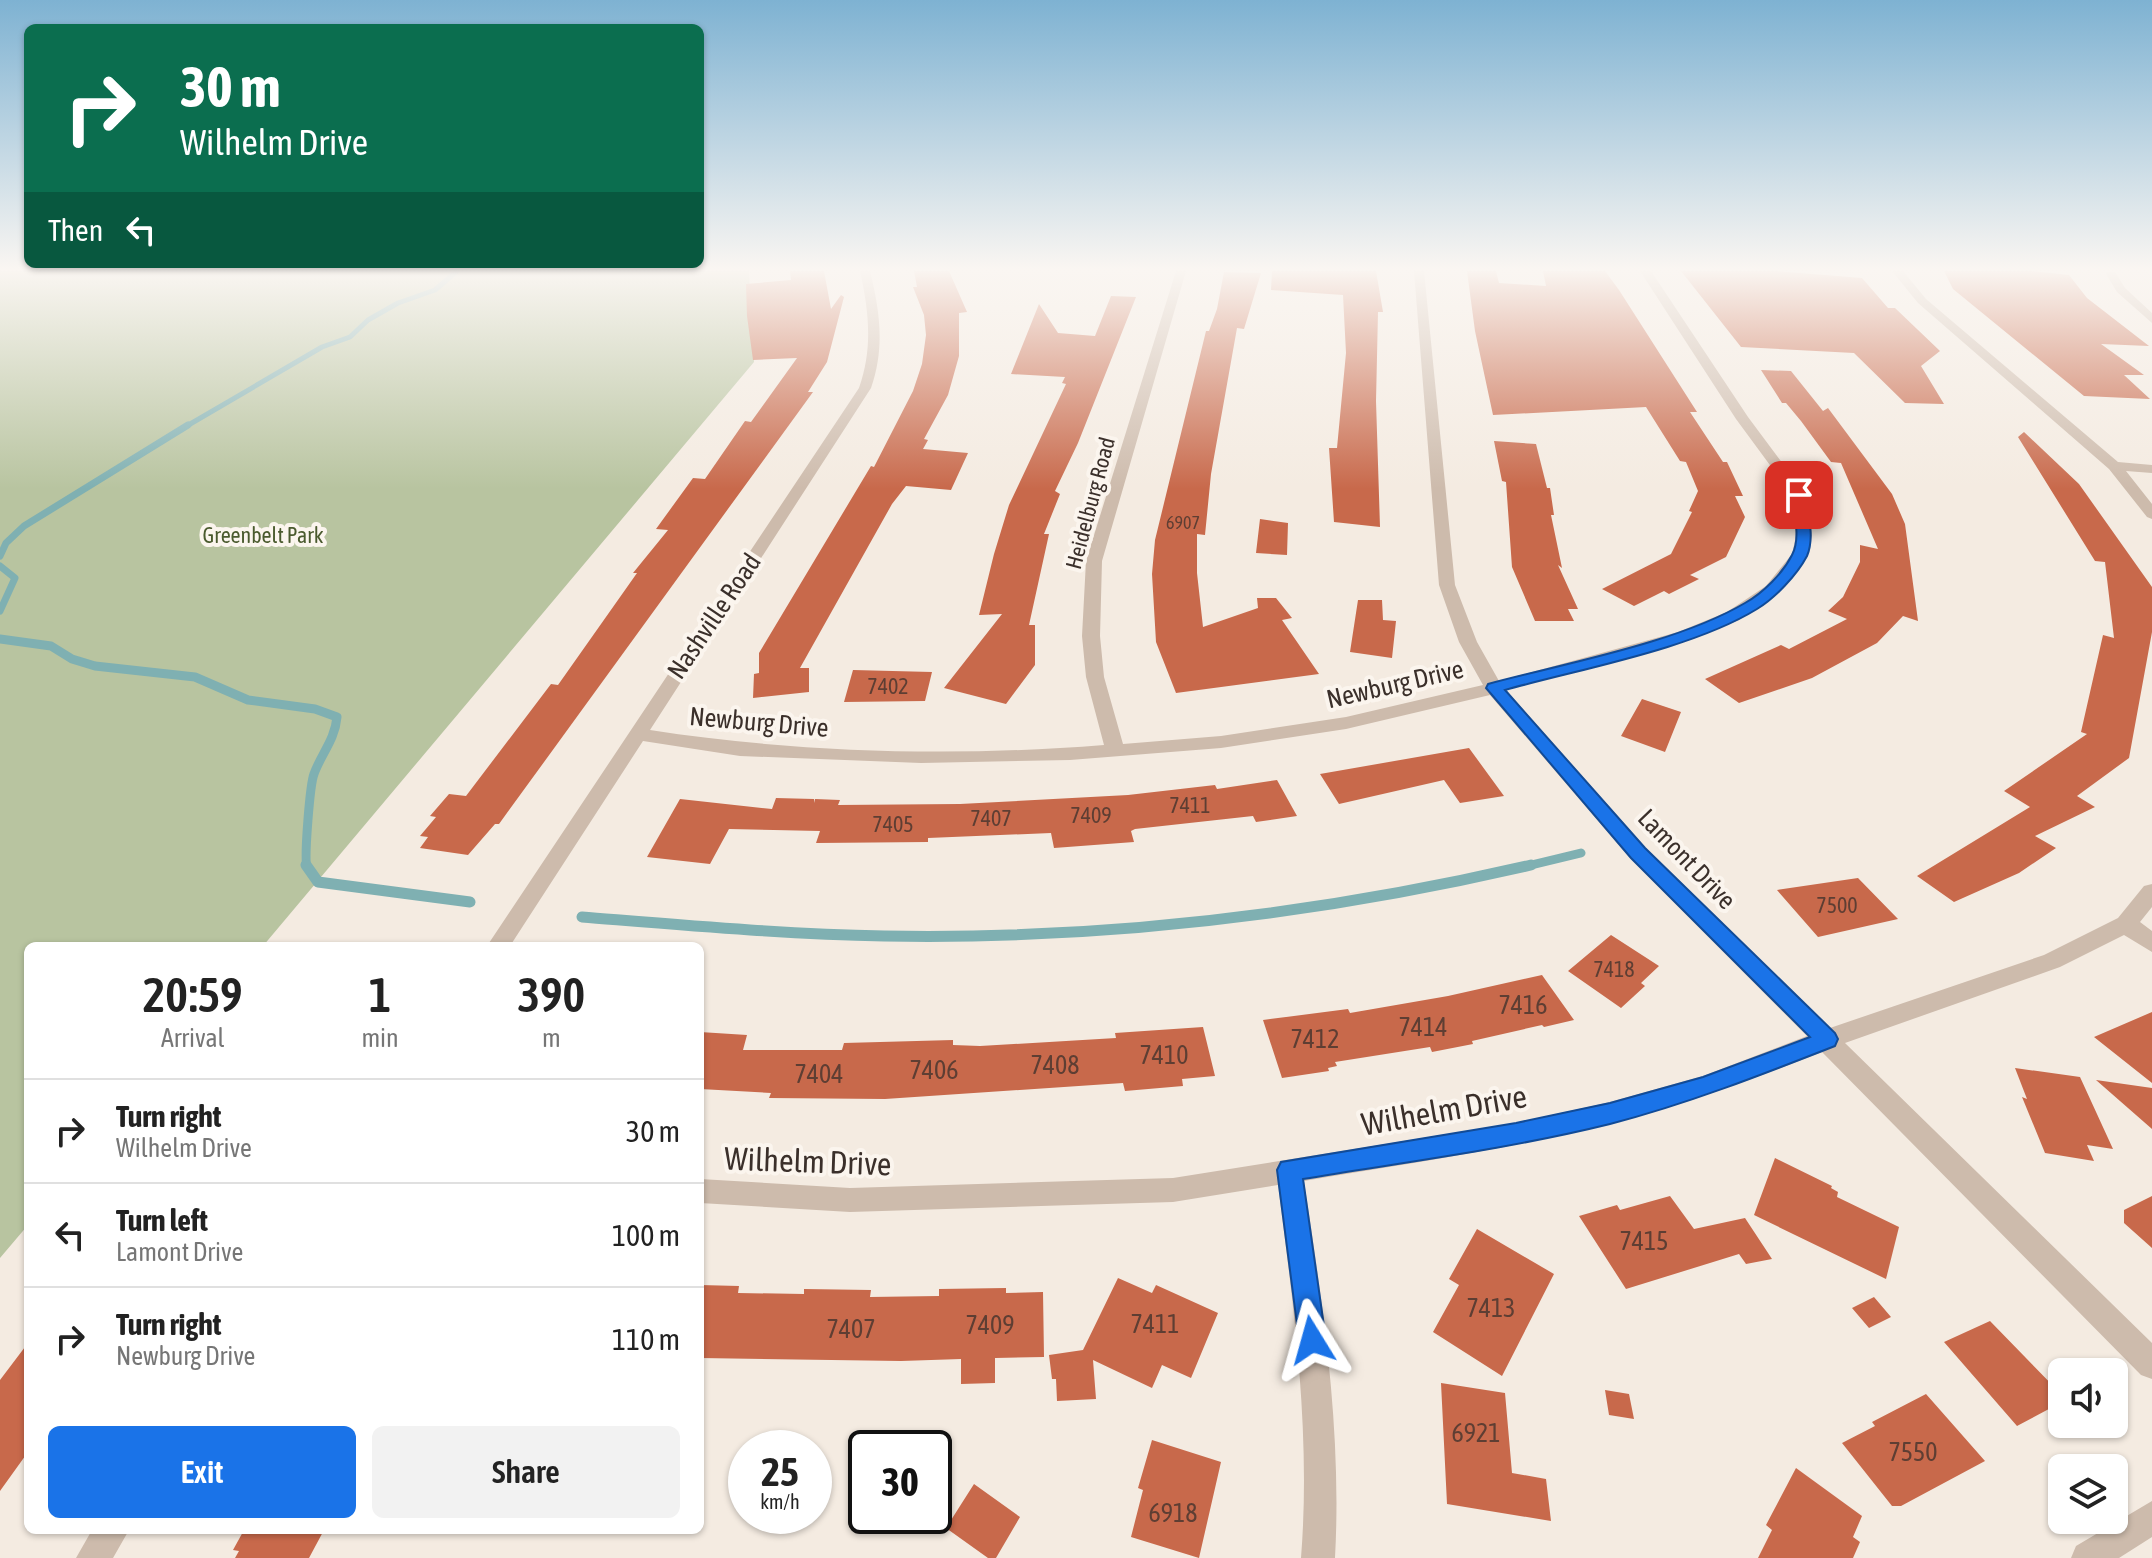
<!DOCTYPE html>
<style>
:root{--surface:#fff;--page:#f2f2f2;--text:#222;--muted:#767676;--line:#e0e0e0;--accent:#1a73e8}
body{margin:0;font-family:"Asap Condensed",sans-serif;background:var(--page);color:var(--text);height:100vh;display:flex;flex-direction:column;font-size:30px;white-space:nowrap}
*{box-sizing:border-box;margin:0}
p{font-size:26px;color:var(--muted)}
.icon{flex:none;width:44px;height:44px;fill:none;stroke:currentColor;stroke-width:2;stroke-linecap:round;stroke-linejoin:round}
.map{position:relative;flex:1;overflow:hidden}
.details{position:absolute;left:24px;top:942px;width:680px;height:592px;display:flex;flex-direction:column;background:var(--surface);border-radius:12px;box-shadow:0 2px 6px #0004}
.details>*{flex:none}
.banner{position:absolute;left:24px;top:24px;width:680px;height:244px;border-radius:12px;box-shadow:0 2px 6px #0004;background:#0b6e4f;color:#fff;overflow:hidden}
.controls{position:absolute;left:2048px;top:1358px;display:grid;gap:16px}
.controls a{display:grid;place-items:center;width:80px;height:80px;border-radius:12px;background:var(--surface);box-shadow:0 2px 6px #0004;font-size:40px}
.speed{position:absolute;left:728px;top:1430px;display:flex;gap:16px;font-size:40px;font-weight:700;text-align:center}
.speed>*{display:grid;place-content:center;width:104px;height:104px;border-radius:50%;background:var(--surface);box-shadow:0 2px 6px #0004;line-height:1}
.speed small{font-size:20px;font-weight:400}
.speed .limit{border:4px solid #111;border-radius:12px;background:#fff;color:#111}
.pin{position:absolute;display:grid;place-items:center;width:68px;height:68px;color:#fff;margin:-34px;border-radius:16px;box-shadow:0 4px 12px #0006}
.me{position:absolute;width:88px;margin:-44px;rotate:352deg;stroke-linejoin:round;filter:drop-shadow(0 0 6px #0008)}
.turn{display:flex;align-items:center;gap:28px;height:168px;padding:0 24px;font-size:36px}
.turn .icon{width:104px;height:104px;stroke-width:2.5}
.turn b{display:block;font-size:56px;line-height:68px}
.then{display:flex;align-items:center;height:76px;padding:0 24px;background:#0003;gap:16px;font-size:30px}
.eta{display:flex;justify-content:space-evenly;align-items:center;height:136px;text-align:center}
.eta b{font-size:48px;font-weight:600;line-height:56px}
.primary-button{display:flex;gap:16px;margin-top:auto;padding:16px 24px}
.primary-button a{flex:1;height:92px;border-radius:12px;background:var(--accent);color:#fff;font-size:32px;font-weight:600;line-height:92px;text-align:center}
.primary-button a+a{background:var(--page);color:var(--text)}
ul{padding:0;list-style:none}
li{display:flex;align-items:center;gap:24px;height:104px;padding:0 24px;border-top:2px solid var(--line)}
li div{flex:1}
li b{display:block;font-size:30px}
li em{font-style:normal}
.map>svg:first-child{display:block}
</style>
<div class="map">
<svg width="2152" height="1558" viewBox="0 0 2152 1558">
<rect width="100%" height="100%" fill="#f4ebe1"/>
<!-- green -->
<path fill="#b8c4a0" d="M0 271H749L754 362 263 946H28V1225L0 1258Z"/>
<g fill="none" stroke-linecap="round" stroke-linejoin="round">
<!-- stream-far3 -->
<path stroke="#7fb0b2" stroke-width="5" d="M185 427 322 347 350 337 368 320 398 303 435 290 457 271"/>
<!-- stream-far2 -->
<path stroke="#7fb0b2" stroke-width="7" d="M0 556 6 543 24 526 188 425
M0 566 15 578 0 611"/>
<!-- stream-far1 -->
<path stroke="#7fb0b2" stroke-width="9" d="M0 639 51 646 72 659 95 666 195 677 248 700 315 709 337 717C335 740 321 754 314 774 310 784 304 858 307 867
M1523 867 1581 853"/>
<!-- stream -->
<path stroke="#7fb0b2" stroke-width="11" d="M306 865 318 882 470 902
M582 917C682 925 783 934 884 936 1101 940 1320 914 1531 865"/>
</g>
<!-- building -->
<path fill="#c8694b" d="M790 271H824L831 309 841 295 844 297 827 362 808 392H813L499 824H495L468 855 420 848 428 837 420 836 436 817 430 816 449 794 466 796 551 684 558 685 637 573H633L668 530 656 529 693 478 705 479 745 421 751 422 797 358 753 360 747 316 746 284 791 280Z
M914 271H949L967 312 959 313V356L948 395 924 439 928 440 923 449 968 453 951 490 906 486 892 504 800 668H809V692L753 698 754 674 759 673V653L871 466 874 467 913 391 922 364 926 335 924 315 913 287H917Z
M1272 271H1376L1383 312H1378L1376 401 1380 527 1334 522 1329 448H1337L1346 353 1343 295 1271 290Z
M1467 271H1496L1499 283 1546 286 1543 271H1605L1619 290 1697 412H1690L1723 462H1727L1743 496H1735L1745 517 1726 557 1690 575 1699 579 1669 594 1664 591 1634 606 1602 589 1671 554 1692 512 1689 511 1698 491 1686 462 1680 461 1646 407 1493 415 1475 331Z
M1681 271H1776L1862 278 1888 308H1895L1940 351 1921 366 1944 404 1905 403 1854 353 1741 347Z
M1944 271H2031L2069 275 2087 298 2149 346 2101 344 2144 375H2124L2150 399 2084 396 1953 289Z
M1224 272 1261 273 1244 329 1237 328 1211 474 1205 535 1197 534V573L1203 627 1258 608 1257 598H1276L1292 618 1282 620 1319 674 1176 693 1156 642 1152 574 1155 540 1206 331H1209L1217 309Z
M1111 296 1136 297 1078 443 1055 491 1060 494 1044 534H1049L1029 625H1035V665L1006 704 944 688 1002 614 979 615 994 554 1009 505 1066 384 1062 383 1065 377 1011 374 1039 304 1058 333 1095 336Z
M1761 370 1791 371 1823 411 1828 408 1892 494 1905 524 1918 621 1903 616 1877 643 1812 678 1739 703 1705 679 1781 645 1789 649 1847 619 1828 611 1843 597 1860 562V545L1878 549 1841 463 1831 462 1801 421 1786 403H1782Z
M2024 432 2079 484 2152 587V632L2129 758 2077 796 2095 807 2035 836 2056 848 2019 873 1954 902 1917 876 2030 807 2004 791 2087 734 2081 732 2103 635 2114 638 2105 562 2095 561 2018 437Z
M1494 441 1536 444 1547 488H1550L1554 515H1551L1562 568 1558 565 1578 609H1568L1574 621H1535L1512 567 1506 482 1502 481Z
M1260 519 1288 523 1287 555 1256 553Z
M1358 600H1382L1383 620 1396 621 1392 658 1350 652Z
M853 670 932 672 925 701 844 702Z
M1642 699 1681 712 1665 752 1621 736Z
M1469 748 1504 796 1460 803 1444 780 1339 804 1320 774Z
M1277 780 1297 816 1256 822 1253 816 1135 829 1131 831 1134 842 1054 848 1051 833 928 838V842L816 843 820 831 729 829 710 864 647 857 680 799 772 809 776 798 814 799V803L815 799 840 800 838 805 960 804 1128 795 1215 785 1217 789Z
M1858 878 1898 919 1818 937 1777 890Z
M1611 935 1659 966 1641 983 1645 986 1621 1008 1568 971Z
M1542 975 1574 1020 1544 1027 1542 1025 1472 1041 1473 1044 1432 1052 1430 1047 1335 1062 1337 1066 1328 1068 1329 1071 1282 1078 1263 1020 1348 1009 1350 1013 1448 996Z
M2152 1012V1083L2094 1037Z
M1203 1027 1215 1076 1182 1079 1183 1086 1125 1091 1123 1083 885 1099 769 1098 771 1093 700 1089V1032L747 1035 743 1050H842L844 1043 953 1040V1045L980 1046 1116 1038 1115 1033Z
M2015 1068 2080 1077 2113 1149 2087 1145 2094 1161 2045 1153 2022 1097 2027 1099Z
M2096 1080 2152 1088V1129Z
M1775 1158 1832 1186 1831 1188 1838 1192 1837 1197 1899 1227 1886 1279 1754 1215Z
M1670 1196 1694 1229 1745 1218 1772 1259 1746 1264 1739 1254 1626 1289 1579 1216 1617 1205 1620 1210Z
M2152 1196V1248L2124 1223V1210Z
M1477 1229 1554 1274 1502 1376 1433 1332 1459 1285 1449 1279Z
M1118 1278 1152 1293 1156 1285 1218 1313 1191 1378 1162 1365 1152 1388 1093 1360 1096 1399 1057 1401 1056 1379H1052L1049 1355 1083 1350Z
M700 1285 739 1286 738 1293 804 1294V1289L871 1290 870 1297 939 1296V1289L1006 1288V1293L1043 1292 1044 1357 995 1358V1383L961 1384V1359L901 1361 700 1358Z
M1874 1297 1891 1317 1869 1328 1852 1308Z
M1990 1321 2062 1395V1402L2017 1426 1944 1342Z
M28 1343V1452L0 1491V1380Z
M1441 1383 1505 1393 1512 1473 1546 1479 1551 1521 1447 1504Z
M1605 1390 1629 1394 1634 1419 1609 1415Z
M1926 1394 1985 1461 1901 1506H1892L1842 1443 1875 1426 1872 1422Z
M1152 1440 1221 1462 1199 1558 1131 1537 1143 1490 1138 1488Z
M1796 1468 1862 1516 1853 1537 1860 1542 1853 1558H1758L1772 1530 1766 1525Z
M974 1484 1020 1517 996 1558H988L946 1528Z
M244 1530H324L309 1558H235L239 1551 233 1550Z"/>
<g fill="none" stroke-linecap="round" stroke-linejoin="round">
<!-- minor -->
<path fill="#cdbbac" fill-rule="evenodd" d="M860 271H870C880 312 885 348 871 388L650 730C799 753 954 757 1104 745L1086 677 1082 636 1086 561 1176 271H1186L1102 561 1100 636 1104 677 1123 744 1221 736 1346 717 1483 685 1459 642 1439 585 1414 271H1424L1455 585 1477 642 1499 681 1678 632 1727 612 1766 586 1792 554 1796 536 1792 495 1736 419 1640 271H1651L1748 417 1806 495 1812 536 1808 555 1778 594 1739 620 1690 640 1506 690 1646 848 1830 1028 2044 955 2118 918 2144 886 2152 884V907L2140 922 2152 931V952L2124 935 2060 967 1845 1043 2152 1343V1379L2141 1375 1822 1052C1752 1079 1682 1106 1609 1124 1509 1149 1406 1164 1304 1181 1323 1306 1342 1430 1335 1558H1301C1311 1432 1294 1310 1278 1185L1173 1202 850 1212 700 1203V1179L850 1188 1173 1178 1516 1123 1610 1102 1703 1076 1807 1036 1630 858 1490 695 1346 729 1221 748 1070 760 921 763 740 756 643 741 510 946H487L859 388C873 348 869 312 860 271Z
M1892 271H1903L1926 299 2118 462 2152 465V473L2126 471 2152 504V519L2147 517 2109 469 1918 303Z
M2107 272H2115L2125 288 2152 313V323L2117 292 2106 274Z
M2152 1501V1537L2119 1558H2071L2076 1546Z
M92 1530H129L113 1558H76Z"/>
</g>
<!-- sky -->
<linearGradient id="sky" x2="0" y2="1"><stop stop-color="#7eb2d2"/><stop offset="0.55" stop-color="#faf6f2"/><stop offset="1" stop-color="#faf6f2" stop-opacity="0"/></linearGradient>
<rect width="2152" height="489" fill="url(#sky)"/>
<!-- route -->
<path fill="#1a73e8" stroke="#114b97" stroke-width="2" d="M1799 491 1805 495C1808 514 1815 537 1807 556 1797 575 1775 598 1757 609 1692 649 1580 669 1505 690L1645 848 1835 1033 1838 1039 1835 1046C1761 1075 1687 1104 1610 1124 1509 1149 1405 1162 1303 1179L1326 1340 1322 1349 1312 1353 1303 1349 1299 1340 1277 1170 1281 1162 1516 1123 1610 1103 1703 1077 1810 1037 1631 858 1486 688 1488 684C1566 663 1677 643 1745 603 1763 593 1783 573 1792 555 1801 538 1794 513 1792 495Z"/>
<g text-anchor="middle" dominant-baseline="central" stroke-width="8" stroke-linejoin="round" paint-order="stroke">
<!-- far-number labels -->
<g font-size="18" fill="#5e3e33">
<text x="1183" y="522">6907</text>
</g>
<!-- far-street labels -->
<g font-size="22" fill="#3b302b" stroke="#fbf5ee">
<text transform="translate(1090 503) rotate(-75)">Heidelburg Road</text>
</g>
<!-- far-park labels -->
<g font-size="22" fill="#4a5a2e" stroke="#fbf5ee">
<text x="263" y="535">Greenbelt Park</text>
</g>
<!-- number labels -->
<g font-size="22" fill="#5e3e33">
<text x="888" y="686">7402</text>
<text x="1190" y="805">7411</text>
<text x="1091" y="815">7409</text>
<text x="991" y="818">7407</text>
<text x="893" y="824">7405</text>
<text x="1837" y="905">7500</text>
<text x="1614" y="969">7418</text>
</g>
<!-- street labels -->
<g font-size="26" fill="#3b302b" stroke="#fbf5ee">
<text transform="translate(714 616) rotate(-56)">Nashville Road</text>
<text transform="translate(1395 684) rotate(-13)">Newburg Drive</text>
<text transform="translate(759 722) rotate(5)">Newburg Drive</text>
<text transform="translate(1687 859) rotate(46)">Lamont Drive</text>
</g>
<!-- near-number labels -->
<g font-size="26" fill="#5e3e33">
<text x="1523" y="1005">7416</text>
<text x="1423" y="1027">7414</text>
<text x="1315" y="1039">7412</text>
<text x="1164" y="1055">7410</text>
<text x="1055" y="1065">7408</text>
<text x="934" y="1070">7406</text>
<text x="819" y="1074">7404</text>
<text x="1644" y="1241">7415</text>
<text x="1491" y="1308">7413</text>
<text x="1155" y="1324">7411</text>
<text x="990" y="1325">7409</text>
<text x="851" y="1329">7407</text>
<text x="1476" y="1433">6921</text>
<text x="1913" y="1452">7550</text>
<text x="1173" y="1513">6918</text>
</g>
<!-- near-street labels -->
<g font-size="32" fill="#3b302b" stroke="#fbf5ee">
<text transform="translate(1444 1110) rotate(-10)">Wilhelm Drive</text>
<text transform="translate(808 1161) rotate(2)">Wilhelm Drive</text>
</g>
</g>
</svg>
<div class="controls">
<a><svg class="icon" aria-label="sound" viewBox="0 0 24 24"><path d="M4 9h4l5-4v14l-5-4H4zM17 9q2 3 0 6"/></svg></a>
<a><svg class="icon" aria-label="layers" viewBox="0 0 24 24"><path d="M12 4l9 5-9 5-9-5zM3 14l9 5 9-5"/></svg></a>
</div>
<div class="speed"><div>25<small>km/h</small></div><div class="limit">30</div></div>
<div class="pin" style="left:1799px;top:495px;background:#d93025"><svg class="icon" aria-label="arrive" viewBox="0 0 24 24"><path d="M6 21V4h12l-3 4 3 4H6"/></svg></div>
<svg class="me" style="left:1312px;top:1340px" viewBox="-20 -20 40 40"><path d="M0-17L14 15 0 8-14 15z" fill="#1a73e8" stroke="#fff" stroke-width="4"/></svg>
<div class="banner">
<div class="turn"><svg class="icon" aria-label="right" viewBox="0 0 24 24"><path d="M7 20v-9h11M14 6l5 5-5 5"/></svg><div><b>30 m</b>Wilhelm Drive</div></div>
<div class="then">Then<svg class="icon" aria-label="left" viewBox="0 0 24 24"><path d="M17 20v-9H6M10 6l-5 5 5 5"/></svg></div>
</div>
<section class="details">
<div class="eta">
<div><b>20:59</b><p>Arrival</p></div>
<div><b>1</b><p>min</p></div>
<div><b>390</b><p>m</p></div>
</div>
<ul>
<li><svg class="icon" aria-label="right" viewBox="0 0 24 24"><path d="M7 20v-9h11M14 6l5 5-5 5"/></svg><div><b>Turn right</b><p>Wilhelm Drive</p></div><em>30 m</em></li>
<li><svg class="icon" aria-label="left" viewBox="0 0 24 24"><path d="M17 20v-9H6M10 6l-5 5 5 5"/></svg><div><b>Turn left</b><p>Lamont Drive</p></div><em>100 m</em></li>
<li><svg class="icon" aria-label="right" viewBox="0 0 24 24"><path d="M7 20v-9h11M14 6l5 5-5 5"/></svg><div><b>Turn right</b><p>Newburg Drive</p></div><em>110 m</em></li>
</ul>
<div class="primary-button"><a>Exit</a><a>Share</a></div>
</section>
</div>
